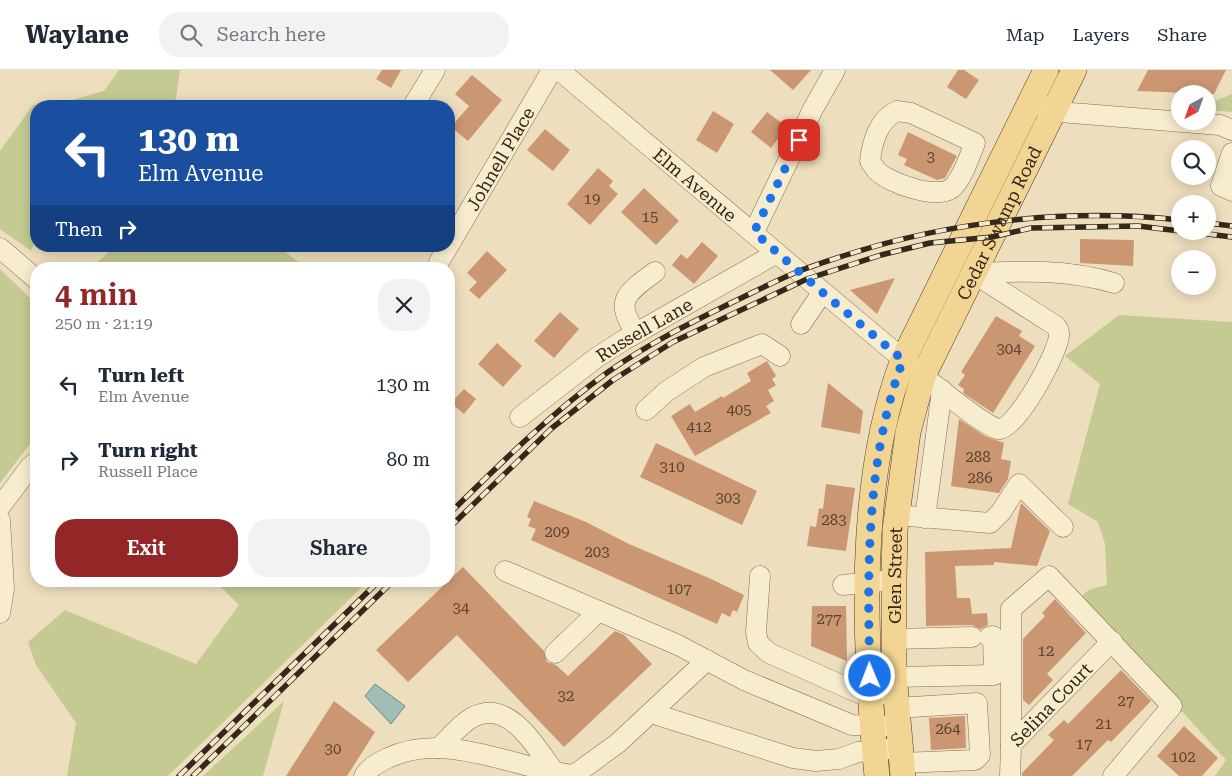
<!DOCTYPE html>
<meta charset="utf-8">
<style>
:root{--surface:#fff;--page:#f2f2f3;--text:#1f2937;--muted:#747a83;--line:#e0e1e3;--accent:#932728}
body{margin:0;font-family:"Roboto Serif",serif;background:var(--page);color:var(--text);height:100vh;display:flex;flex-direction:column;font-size:19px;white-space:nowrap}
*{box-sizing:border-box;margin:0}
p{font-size:16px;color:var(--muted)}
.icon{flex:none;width:28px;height:28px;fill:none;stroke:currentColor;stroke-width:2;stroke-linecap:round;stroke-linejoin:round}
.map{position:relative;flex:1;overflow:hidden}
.side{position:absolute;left:30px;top:192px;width:425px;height:325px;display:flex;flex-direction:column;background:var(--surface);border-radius:20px;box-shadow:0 2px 12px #0003}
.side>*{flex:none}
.hud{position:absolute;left:30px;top:30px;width:425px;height:152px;border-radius:20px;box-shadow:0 2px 12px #0003;background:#1a4fa0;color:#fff;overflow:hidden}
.needle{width:32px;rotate:221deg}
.buttons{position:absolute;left:1171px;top:15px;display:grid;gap:10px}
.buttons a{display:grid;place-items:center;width:45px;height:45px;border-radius:50%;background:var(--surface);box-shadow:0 2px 12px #0003;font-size:25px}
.pin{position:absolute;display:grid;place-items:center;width:42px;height:42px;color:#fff;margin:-21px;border-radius:10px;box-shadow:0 2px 8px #0006}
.me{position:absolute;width:55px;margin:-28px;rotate:359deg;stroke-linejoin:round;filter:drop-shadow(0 0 4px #0008)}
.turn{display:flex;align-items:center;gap:18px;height:105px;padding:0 25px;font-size:22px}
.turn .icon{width:65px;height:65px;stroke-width:2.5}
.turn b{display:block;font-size:35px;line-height:42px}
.then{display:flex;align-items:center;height:48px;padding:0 25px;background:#0003;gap:10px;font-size:19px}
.round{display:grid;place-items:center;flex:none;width:52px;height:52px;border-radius:20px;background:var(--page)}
.head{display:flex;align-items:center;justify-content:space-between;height:85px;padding:0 25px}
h1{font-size:30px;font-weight:600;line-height:38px;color:var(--accent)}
.button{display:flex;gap:10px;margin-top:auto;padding:10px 25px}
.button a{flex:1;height:58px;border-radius:20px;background:var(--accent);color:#fff;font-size:20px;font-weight:600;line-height:58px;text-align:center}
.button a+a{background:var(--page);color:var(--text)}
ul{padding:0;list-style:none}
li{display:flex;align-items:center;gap:15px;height:75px;padding:0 25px}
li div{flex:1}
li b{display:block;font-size:19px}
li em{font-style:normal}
header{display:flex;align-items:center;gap:30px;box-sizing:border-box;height:70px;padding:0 25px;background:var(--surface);border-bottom:1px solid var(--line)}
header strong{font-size:24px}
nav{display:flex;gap:28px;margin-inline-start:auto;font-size:18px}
.search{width:350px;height:45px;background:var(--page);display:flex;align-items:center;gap:12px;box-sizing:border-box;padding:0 18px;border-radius:20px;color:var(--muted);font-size:19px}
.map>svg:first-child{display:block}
</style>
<header>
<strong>Waylane</strong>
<div class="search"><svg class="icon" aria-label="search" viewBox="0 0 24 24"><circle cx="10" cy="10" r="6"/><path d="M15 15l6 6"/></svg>Search here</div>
<nav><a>Map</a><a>Layers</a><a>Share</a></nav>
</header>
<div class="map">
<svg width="1232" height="706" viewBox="0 0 1232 706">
<rect width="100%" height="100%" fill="#eddebd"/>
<!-- green -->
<path fill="#c4ca91" d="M119 0H180L175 36H36V169L31 181 0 159V81L33 35 69 31 104 21Z
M1232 24V42L1208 40V34Z
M116 176H277L308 199H89Z
M0 199 36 234V366L0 413Z
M1119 245 1232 252V706H1215L1226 690 1081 530C1085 518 1096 518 1107 515L1105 474 1098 452 1068 434 1100 314 1065 286Z
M215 511H368L168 706H67L76 653 36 595 28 572 65 540 196 594 239 535Z
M284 631 263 706H203Z"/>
<!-- water -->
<path fill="#a0beb5" stroke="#688b82" d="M375 614 405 636 391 654 365 626Z"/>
<!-- building -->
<path fill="#cb9772" d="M382 0H401L391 18 376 9Z
M770 0H811L793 20Z
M958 0H964L979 10 966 29 947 17Z
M1148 0H1226L1214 24 1137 21Z
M472 5 502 30 468 71 451 57 469 36 455 24Z
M713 41 734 54 717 83 696 70Z
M767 42 787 57 771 78 751 62Z
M545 59 570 80 553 101 527 80Z
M908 62 957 86 945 108 937 110 904 95 907 89 898 85Z
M598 98 613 111 609 116 618 124 590 155 567 134Z
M644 118 679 151 656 175 621 142Z
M1080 169 1134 170 1133 196 1080 193Z
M702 172 718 186 694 214 672 195 681 184 687 189Z
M487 181 507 200 479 229 469 220 477 212 467 203Z
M895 208 877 244 850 220Z
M560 242 579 259 554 288 534 271Z
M996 246 1022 261 1019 266 1035 276 993 343 963 323 964 319 958 315 965 305 961 302Z
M497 273 522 296 503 317 478 294Z
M767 291 776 306 772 309 776 315 768 320 774 331 766 336 771 343 695 386 671 346 690 334 695 342 722 326 723 328 751 311 747 303Z
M828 313 863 341 860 364 821 357Z
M464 319 476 329 464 344 451 333Z
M959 349 985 366 1004 373 1001 389 1011 391 1008 409 999 423 951 416Z
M656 373 757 421 742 455 640 407Z
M826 414 855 418 846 481 807 476 810 456 816 457 819 438 823 439Z
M534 431 586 452 629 474 709 508 744 525 737 542 733 540 730 547 722 543 717 554 531 470 536 459 528 456 531 449 527 447Z
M1021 433 1050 461 1037 496 994 492V495L955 496 957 528H970L972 544 987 543 988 555 980 559 972 555 926 556 925 482 1011 478Z
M463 497 544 581 547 592 556 595 568 606 615 561 624 565 652 594 564 677 457 565 408 612 376 580Z
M1055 529 1086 563 1047 604 1053 610 1029 635 1023 630V569L1045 546 1042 543Z
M812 536H846L847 591 811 576Z
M1121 600 1151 631 1111 672 1108 670 1072 706H1022V703L1054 670 1048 665 1064 650 1068 654Z
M334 631 375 662 347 706H286Z
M965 646 966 678 931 680 929 648Z
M1184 656 1218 688 1202 706H1179L1157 686Z"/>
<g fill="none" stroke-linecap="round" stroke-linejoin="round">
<defs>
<g id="minor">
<path id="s1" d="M559 0 923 306C939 318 981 354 998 359 1014 364 1062 277 1059 263 1059 260 1057 258 1056 256L973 203"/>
<path d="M413 36 435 0"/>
<path d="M1042 36 1054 41 1072 43 1220 55 1232 60"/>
<path d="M897 41 911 43 975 73C969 87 963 108 952 118 937 130 888 113 876 100 874 97 872 94 870 91 872 72 879 49 897 41Z"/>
<path d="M1232 83 1221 116 1232 121"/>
<path d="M754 162 813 39 835 0"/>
<path d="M0 178 36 209"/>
<path id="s2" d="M439 192 552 0"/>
<path d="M973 203C1022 201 1067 199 1114 213"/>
<path d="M801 254 822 223"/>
<path d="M637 263C612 231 628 222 655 202"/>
<path d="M646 340 667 321 704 297 762 274 780 286"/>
<path id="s3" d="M520 347 596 288 624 270 777 183"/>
<path d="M0 437 30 397 36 392"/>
<path d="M897 445 990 453 1001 442 1019 414 1063 457"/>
<path d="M925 448 942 320"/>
<path d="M0 450 4 519 0 543"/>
<path d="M505 501 678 575 744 610 852 655 887 656"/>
<path d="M760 506 756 562 758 573 769 583 859 623 885 624"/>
<path d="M843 515 882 511"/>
<path d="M894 569 972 567"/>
<path d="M555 583 599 541"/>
<path d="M894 607 994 605 993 566 989 567"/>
<path d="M896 638 977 633 980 685 975 690 901 693"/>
<path d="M651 643 793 688 816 691 839 689 858 682 899 678"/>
<path d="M1011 675V539L1049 506 1172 636 1113 706"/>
<path d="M439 678C449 668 460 654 473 647 509 628 537 678 554 702"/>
<path d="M364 706C369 698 379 692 388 688 447 660 514 699 574 705L618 673 707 590"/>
<path id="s4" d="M1010 706 1011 675 1112 571"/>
</g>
<g id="major">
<path d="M877 706C864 575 856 414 903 290L1046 0"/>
<path id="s5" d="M903 706 894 604V509L895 460 908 362 923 306 1074 0"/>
</g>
</defs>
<!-- minor casing -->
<use href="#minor" stroke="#846f56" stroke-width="21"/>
<!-- major casing -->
<use href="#major" stroke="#523d2b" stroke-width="26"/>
<!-- minor -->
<use href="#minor" stroke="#f8eccf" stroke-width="20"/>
<!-- major -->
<use href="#major" stroke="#f2d493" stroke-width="25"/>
<defs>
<path id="rail" d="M1208 153 1232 156
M1184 161 1232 167
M449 444C500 394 550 344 608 302 648 274 690 253 733 232 754 222 775 211 797 202 812 196 828 191 843 186 950 151 1068 138 1180 150
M449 458 552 358 613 310 673 272 807 209 881 185 930 173 992 167 1031 158 1138 156 1180 161
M179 706 379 511
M193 706 393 511"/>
</defs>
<!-- rail casing -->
<use href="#rail" stroke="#34271b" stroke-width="5.5"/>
<!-- rail -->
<use href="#rail" stroke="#f5e9cc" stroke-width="4" stroke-dasharray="11" stroke-linecap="butt"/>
</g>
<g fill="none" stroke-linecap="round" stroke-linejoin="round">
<!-- route -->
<path stroke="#1a73e8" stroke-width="9" stroke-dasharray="0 16.2" d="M799 70 754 162 822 222 903 290C866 389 867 501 870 606"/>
</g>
<g text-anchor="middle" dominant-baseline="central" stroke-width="4" stroke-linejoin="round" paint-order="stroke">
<!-- number labels -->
<g font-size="15" fill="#5a4331">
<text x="931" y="87">3</text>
<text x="592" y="129">19</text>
<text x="650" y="147">15</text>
<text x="1009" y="279">304</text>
<text x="739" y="340">405</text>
<text x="699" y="357">412</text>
<text x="978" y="387">288</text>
<text x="672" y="397">310</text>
<text x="980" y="408">286</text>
<text x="728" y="428">303</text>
<text x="834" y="450">283</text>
<text x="557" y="462">209</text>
<text x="597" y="482">203</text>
<text x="679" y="519">107</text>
<text x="461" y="538">34</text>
<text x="829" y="549">277</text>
<text x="1046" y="581">12</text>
<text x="566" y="626">32</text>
<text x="1126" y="631">27</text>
<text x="1104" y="654">21</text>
<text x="948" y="659">264</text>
<text x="1084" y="674">17</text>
<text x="333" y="679">30</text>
<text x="1183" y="687">102</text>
</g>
<!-- street labels -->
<g font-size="18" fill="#34271b" stroke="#f5e9cc">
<text stroke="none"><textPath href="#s2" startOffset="120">Johnell Place</textPath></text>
<text stroke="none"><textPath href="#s1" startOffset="178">Elm Avenue</textPath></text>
<text stroke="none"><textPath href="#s5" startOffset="574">Cedar Swamp Road</textPath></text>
<text stroke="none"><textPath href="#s3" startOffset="152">Russell Lane</textPath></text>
<text stroke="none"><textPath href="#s5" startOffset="201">Glen Street</textPath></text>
<text stroke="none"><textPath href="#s4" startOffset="88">Selina Court</textPath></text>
</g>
</g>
</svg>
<div class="buttons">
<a><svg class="needle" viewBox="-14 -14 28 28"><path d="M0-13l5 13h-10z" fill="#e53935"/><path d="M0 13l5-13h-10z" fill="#747a83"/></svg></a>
<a><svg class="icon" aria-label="search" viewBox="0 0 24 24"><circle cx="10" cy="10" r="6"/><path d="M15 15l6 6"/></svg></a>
<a>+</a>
<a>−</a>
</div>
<div class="pin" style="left:799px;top:70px;background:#d93025"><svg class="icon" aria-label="arrive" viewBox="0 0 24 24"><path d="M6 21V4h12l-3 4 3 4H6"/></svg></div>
<svg class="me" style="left:870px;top:606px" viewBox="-20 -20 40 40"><circle r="17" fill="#1a73e8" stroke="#fff" stroke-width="3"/><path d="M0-11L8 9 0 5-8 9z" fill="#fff"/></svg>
<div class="hud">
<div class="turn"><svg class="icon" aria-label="left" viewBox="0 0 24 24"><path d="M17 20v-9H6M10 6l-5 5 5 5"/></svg><div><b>130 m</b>Elm Avenue</div></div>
<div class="then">Then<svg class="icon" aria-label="right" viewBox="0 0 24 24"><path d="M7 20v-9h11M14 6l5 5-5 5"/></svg></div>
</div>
<section class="side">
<div class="head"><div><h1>4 min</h1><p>250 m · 21:19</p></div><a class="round"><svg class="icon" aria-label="close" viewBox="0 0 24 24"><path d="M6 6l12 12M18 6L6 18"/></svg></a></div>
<ul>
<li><svg class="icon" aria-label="left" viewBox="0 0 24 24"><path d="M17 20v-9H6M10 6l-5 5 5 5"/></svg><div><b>Turn left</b><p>Elm Avenue</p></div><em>130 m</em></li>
<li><svg class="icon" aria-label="right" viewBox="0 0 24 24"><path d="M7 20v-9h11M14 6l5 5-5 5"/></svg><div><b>Turn right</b><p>Russell Place</p></div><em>80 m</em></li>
</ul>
<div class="button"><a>Exit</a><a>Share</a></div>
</section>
</div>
